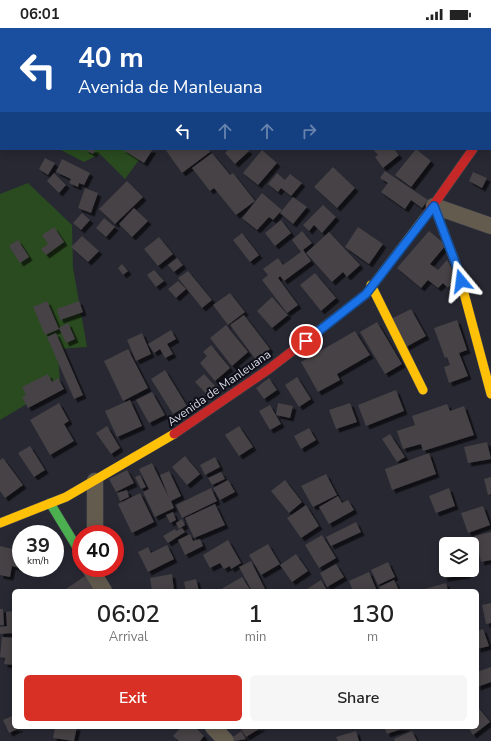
<!DOCTYPE html>
<style>
:root{--surface:#fff;--page:#f6f6f6;--text:#222;--muted:#767676;--accent:#d93025}
body{margin:0;font-family:"Nunito Sans",sans-serif;background:var(--page);color:var(--text);height:100vh;display:flex;flex-direction:column;font-size:15px;white-space:nowrap}
*{box-sizing:border-box;margin:0}
p{font-size:13px;color:var(--muted)}
.icon{flex:none;width:22px;height:22px;fill:none;stroke:currentColor;stroke-width:2;stroke-linecap:round;stroke-linejoin:round}
.map{position:relative;flex:1;overflow:hidden}
.side{position:absolute;left:12px;top:561px;width:467px;height:140px;display:flex;flex-direction:column;background:var(--surface);border-radius:6px;box-shadow:0 2px 10px #0003}
.side>*{flex:none}
.banner{position:absolute;left:0px;top:0px;width:491px;height:122px;box-shadow:0 2px 10px #0003;background:#1a4fa0;color:#fff;overflow:hidden}
.buttons{position:absolute;left:439px;top:509px;display:grid;gap:8px}
.buttons a{display:grid;place-items:center;width:40px;height:40px;border-radius:6px;background:var(--surface);box-shadow:0 2px 10px #0003;font-size:20px}
.speed{position:absolute;left:12px;top:497px;display:flex;gap:8px;font-size:20px;font-weight:700;text-align:center}
.speed>*{display:grid;place-content:center;width:52px;height:52px;border-radius:50%;background:var(--surface);box-shadow:0 2px 10px #0003;line-height:1}
.speed small{font-size:10px;font-weight:400}
.speed .limit{border:6px solid #d22;background:#fff;color:#111}
.pin{position:absolute;display:grid;place-items:center;width:34px;height:34px;color:#fff;margin:-17px;border:2px solid #fff;border-radius:50%;box-shadow:0 1px 4px #0007}
.me{position:absolute;width:44px;margin:-22px;rotate:344deg;stroke-linejoin:round;filter:drop-shadow(0 0 3px #0008)}
.turn{display:flex;align-items:center;gap:14px;height:84px;padding:0 12px;font-size:18px}
.turn .icon{width:52px;height:52px;stroke-width:2.5}
.turn b{display:block;font-size:28px;line-height:34px}
.lanes{display:flex;align-items:center;height:38px;padding:0 12px;background:#0003;justify-content:center;gap:20px;direction:ltr}
.lanes .off{opacity:.35}
.eta{display:flex;justify-content:space-evenly;align-items:center;height:68px;text-align:center}
.eta b{font-size:24px;font-weight:600;line-height:28px}
.cta{display:flex;gap:8px;margin-top:auto;padding:8px 12px}
.cta a{flex:1;height:46px;border-radius:6px;background:var(--accent);color:#fff;font-size:16px;font-weight:600;line-height:46px;text-align:center}
.cta a+a{background:var(--page);color:var(--text)}
.status{display:flex;justify-content:space-between;align-items:center;height:28px;padding:0 20px;background:var(--surface);direction:ltr}
.status svg{height:11px;fill:currentColor}
.map>svg:first-child{display:block}
</style>
<div class="status"><b>06:01</b><svg viewBox="0 0 49 12"><path d="M0 12V9h3v3zM5 12V6h3v6zM10 12V3h3v9zM15 12V0h3v12zM26 1h20v11H26zM47 4h2v5h-2z"/></svg></div>
<div class="map">
<svg width="491" height="713" viewBox="0 0 491 713">
<defs>
<filter id="shadow"><feDropShadow dx="3.5" dy="3.5" stdDeviation="0" flood-color="#0009"/></filter>
</defs>
<rect width="100%" height="100%" fill="#272832"/>
<!-- green -->
<path fill="#2a4b20" d="M0 0H230L1 1 0 74Z
M59 121H147L125 151 100 126 84 134Z
M28 155 72 197 73 240 87 319 58 321 60 356 0 392V166Z"/>
<!-- building -->
<path fill="#464245" filter="url(#shadow)" d="M84 121H96L93 126Z
M122 121H153L144 135Z
M165 121H208L210 124 182 145Z
M229 121H247L249 123 235 136 225 125Z
M373 121H394L399 127 383 140 375 129 378 127Z
M416 121 431 133 411 159 395 147Z
M262 122 277 135 258 157 243 145Z
M212 125 230 147 233 145 255 173 236 187 214 160 210 163 192 140Z
M45 130 55 135 48 147 39 141Z
M62 131 90 145 84 157 79 155 78 159 69 155 71 151 56 144Z
M333 139 355 160 337 180 314 159Z
M385 143 428 172 422 180 411 172 405 181 381 164 388 155 380 150Z
M473 144 487 150 482 160 469 153Z
M54 145 66 157 59 165 47 153Z
M277 145 285 152 290 146 302 155 291 168 281 160 278 164 268 156Z
M127 153 143 169 115 196 99 181Z
M85 160 98 165 91 185 78 180Z
M262 165 282 182 273 192 269 189 257 202 242 190Z
M293 169 307 179 293 196 280 185Z
M323 177 336 189 322 205 314 197 309 203 303 197Z
M134 180 148 193 132 209 119 196Z
M82 185 90 192 81 202 73 195Z
M104 190 115 199 106 209 96 200Z
M281 192 291 205 275 218 265 205Z
M54 199 64 214 46 227 41 221 48 216 42 207Z
M358 199 383 216 369 236 345 219Z
M302 203 312 215 303 222 311 233 284 253 280 248 278 250 298 277 287 285 262 252 268 247 263 241 278 230 283 237 301 224 292 212Z
M429 203 446 217 430 236 438 242 447 232 457 249 448 260 443 255 438 260 428 252 421 260 397 240Z
M329 204 360 237 347 249 343 244 332 254 306 225Z
M242 205 259 227 250 234 233 212Z
M82 208 99 223 88 234 71 219Z
M159 209 173 226 158 238 144 221Z
M18 212 29 229 20 235 9 218Z
M177 230 183 237 174 244 168 237Z
M122 236 128 243 123 247 118 240Z
M154 242 164 253 156 259 147 247Z
M188 243 212 272 202 280 178 250Z
M315 245 336 270 321 283 300 257Z
M178 253 186 261 176 270 168 261Z
M230 265 245 284 228 297 213 277Z
M272 269 288 287 272 300 257 283Z
M47 273 59 301 45 307 33 279Z
M79 273 83 284 60 292 57 281Z
M411 281 426 308 406 319 391 291Z
M244 287 270 321 256 332 230 297Z
M457 292 467 322 459 325 468 348 449 355 444 339 450 337 447 329 445 330 434 300Z
M377 294 402 336 385 346 360 304Z
M68 295 75 311 66 315 59 300Z
M226 297 248 324 232 338 210 310Z
M171 302 176 311 167 316 173 326 165 330 160 321 154 325 148 316Z
M355 303 370 327 337 346 340 352 318 364 301 334Z
M56 305 83 367 74 371 47 309Z
M142 305 151 326 136 333 127 312Z
M211 317 230 340 215 353 200 335 207 328 203 324Z
M128 321 148 360 123 373 104 333Z
M165 342 187 378 173 386 151 351Z
M48 346 52 354 58 350 64 361 28 380 22 369 26 367 22 359Z
M204 346 217 360 208 368 195 354Z
M297 349 311 371 299 379 285 357Z
M269 350 277 362 264 371 256 360Z
M396 362 404 383 366 398 358 377Z
M152 364 165 387 149 395 136 372Z
M130 372 142 398 117 409 105 383Z
M59 375 69 393 64 396 74 413 50 427 30 392Z
M278 375 293 378 290 390 276 387Z
M350 375 357 394 336 401 329 382Z
M447 376 450 383 464 378 474 407 423 423 421 416 403 421 397 403 415 397 412 388Z
M270 377 281 396 270 402 259 383Z
M107 398 120 420 111 426 96 405Z
M239 398 253 419 239 428 225 407Z
M309 400 316 412 301 421 294 408Z
M390 406 405 429 397 434 382 411Z
M487 414 491 431 468 435 464 419Z
M30 418 45 442 34 449 18 425Z
M429 425 436 446 392 462 385 441Z
M185 428 200 446 187 457 172 439Z
M215 429 220 439 205 447 200 437Z
M3 430 23 457 5 470 0 463V432Z
M152 435 169 470 160 447 169 443 181 468 171 473 174 480 155 489 143 464 149 461 139 441Z
M127 442 134 455 116 464 109 451Z
M221 444 225 451 212 457 208 450Z
M326 446 337 467 313 479 301 458Z
M140 447 146 459 141 461 135 449Z
M491 449V466L488 467 484 451Z
M228 452 235 464 220 472 213 460Z
M285 452 302 474 289 485 271 463Z
M211 460 217 473 182 490 176 477Z
M449 460 455 478 436 485 429 468Z
M127 462 129 469 120 473 117 465Z
M140 465 154 494 132 505 118 476Z
M338 468 342 475 348 472 354 482 329 496 319 479Z
M215 476 225 497 194 510 185 490Z
M306 477 319 498 301 510 287 490Z
M483 478 490 497 468 505 461 485Z
M173 484 176 492 170 495 166 487Z
M182 491 185 497 179 501 176 495Z
M356 494 361 504 331 518 326 509Z
M182 500 185 504 168 515 163 508 175 501 176 503Z
M491 504V532L481 534 475 508Z
M190 506 193 513 200 511 203 518 185 527 178 512Z
M322 507 336 530 319 540 305 517Z
M228 512 241 535 231 541 230 538 224 541 220 535 210 540 203 527Z
M268 516 280 536 261 547 249 527Z
M167 517 174 531 148 544 138 524 148 519 151 525Z
M0 518 21 523 20 540 12 538 10 549 0 547Z
M296 526 308 543 292 554 280 537Z
M441 530H446V542H466L467 547 444 550Z
M251 533 265 561 261 563H252L239 539Z
M388 534 395 549 378 557 371 542Z
M336 536 344 549 327 559 320 545Z
M369 544 377 563H353L349 553Z
M172 546 174 563H152L150 550Z
M85 548 96 563H63Z
M242 549 251 563H218Z
M196 551 199 563H186L184 554Z
M321 552 327 562 304 563Z
M394 552 399 562 381 563 379 559Z
M446 555 448 563H418Z
M491 575V595L486 596 482 577Z
M0 581H3L4 597H0Z
M14 583V605L0 606V599L7 598 6 584Z
M483 601 489 618 477 621V603Z
M2 609 14 610V637L4 636 5 630 0 629Z
M491 639V654L477 659V644Z
M477 678 490 694 473 707 468 699H477Z
M14 687V699L20 700 9 705 3 692Z
M55 699H77L74 713 53 710Z
M181 699H195L204 708 200 713H179L173 708Z
M245 699H262L246 709 241 701Z
M384 699H407L387 706Z
M241 703 246 711 235 713 233 709Z
M356 703 359 713H338L336 709Z
M412 703 417 713H395L394 711Z"/>
<g fill="none" stroke-linecap="round" stroke-linejoin="round">
<defs>
<path id="street" d="M434 178 491 198
M95 453V506
M90 540 104 563
M213 699 226 713"/>
<path id="fast" d="M490 97 491 96
M50 475 81 526"/>
<path id="slow" d="M434 178 457 239 491 366
M371 257 423 362
M321 301 366 266 425 189
M0 495 66 469 174 406"/>
<path id="jam" d="M425 189 473 121
M174 406 269 341 321 301"/>
</defs>
<!-- street casing -->
<use href="#street" stroke="#43454d" stroke-width="17"/>
<!-- fast casing -->
<use href="#fast" stroke="#43454d" stroke-width="10"/>
<!-- slow casing -->
<use href="#slow" stroke="#43454d" stroke-width="10"/>
<!-- jam casing -->
<use href="#jam" stroke="#43454d" stroke-width="10"/>
<!-- street -->
<use href="#street" stroke="#635b4e" stroke-width="16"/>
<!-- fast -->
<use href="#fast" stroke="#4caf50" stroke-width="9"/>
<!-- slow -->
<use href="#slow" stroke="#ffc107" stroke-width="9"/>
<!-- jam -->
<use href="#jam" stroke="#c62828" stroke-width="9"/>
</g>
<g fill="none" stroke-linecap="round" stroke-linejoin="round">
<defs>
<path id="route" d="M306 313 366 266 434 178 457 239 461 253"/>
</defs>
<!-- route casing -->
<use href="#route" stroke="#114b97" stroke-width="10"/>
<!-- route -->
<use href="#route" stroke="#1a73e8" stroke-width="7"/>
</g>
<g text-anchor="middle" dominant-baseline="central" stroke-width="4" stroke-linejoin="round" paint-order="stroke">
<!-- street labels -->
<g font-size="12" fill="#d3d5e2" stroke="#0d0e17">
<text transform="translate(219 360) rotate(-35)">Avenida de Manleuana</text>
</g>
</g>
</svg>
<div class="buttons">
<a><svg class="icon" aria-label="layers" viewBox="0 0 24 24"><path d="M12 4l9 5-9 5-9-5zM3 14l9 5 9-5"/></svg></a>
</div>
<div class="speed"><div>39<small>km/h</small></div><div class="limit">40</div></div>
<div class="pin" style="left:306px;top:313px;background:#d93025"><svg class="icon" aria-label="arrive" viewBox="0 0 24 24"><path d="M6 21V4h12l-3 4 3 4H6"/></svg></div>
<svg class="me" style="left:461px;top:253px" viewBox="-20 -20 40 40"><path d="M0-17L14 15 0 8-14 15z" fill="#1a73e8" stroke="#fff" stroke-width="4"/></svg>
<div class="banner">
<div class="turn"><svg class="icon" aria-label="left" viewBox="0 0 24 24"><path d="M17 20v-9H6M10 6l-5 5 5 5"/></svg><div><b>40 m</b>Avenida de Manleuana</div></div>
<div class="lanes"><svg class="icon" aria-label="left" viewBox="0 0 24 24"><path d="M17 20v-9H6M10 6l-5 5 5 5"/></svg><svg class="icon off" aria-label="ahead" viewBox="0 0 24 24"><path d="M12 20V5M6 11l6-6 6 6"/></svg><svg class="icon off" aria-label="ahead" viewBox="0 0 24 24"><path d="M12 20V5M6 11l6-6 6 6"/></svg><svg class="icon off" aria-label="right" viewBox="0 0 24 24"><path d="M7 20v-9h11M14 6l5 5-5 5"/></svg></div>
</div>
<section class="side">
<div class="eta">
<div><b>06:02</b><p>Arrival</p></div>
<div><b>1</b><p>min</p></div>
<div><b>130</b><p>m</p></div>
</div>
<div class="cta"><a>Exit</a><a>Share</a></div>
</section>
</div>
